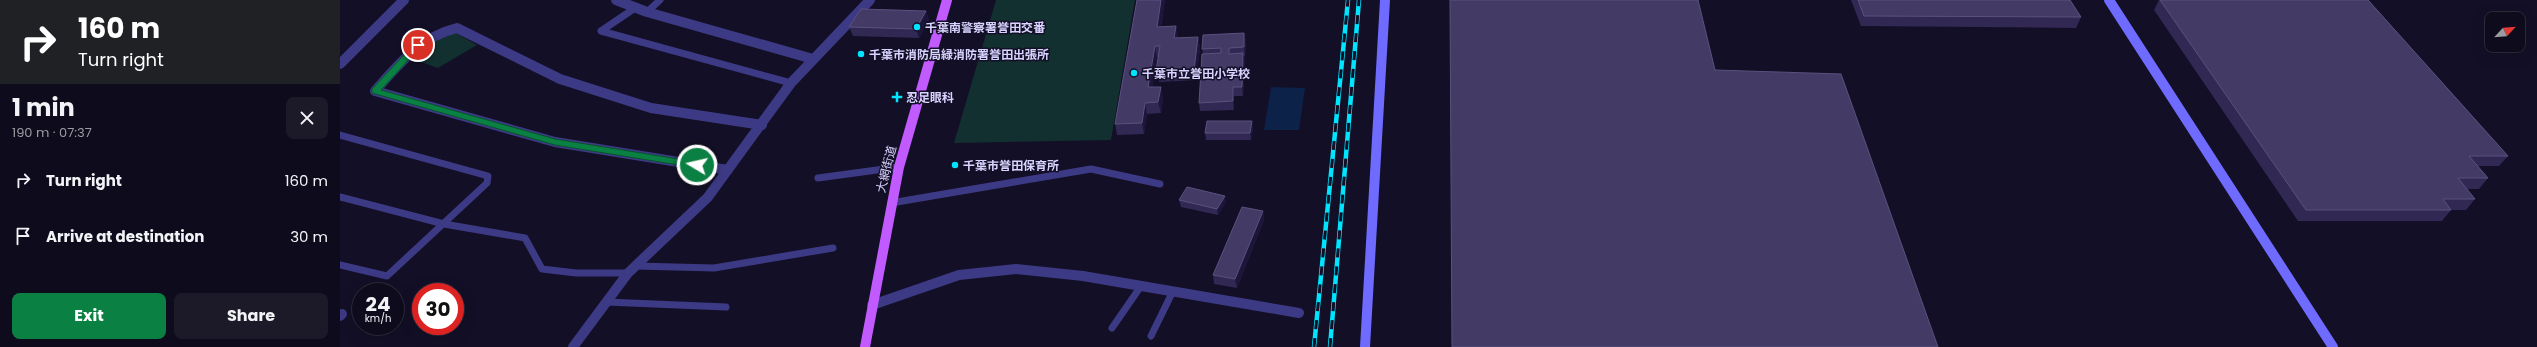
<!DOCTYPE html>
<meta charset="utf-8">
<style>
:root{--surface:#0e0b1c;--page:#1c1929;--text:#f1f3f6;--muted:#9b9ba3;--line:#2e2b3b;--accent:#0b8043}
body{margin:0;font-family:Poppins,"Noto Sans JP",sans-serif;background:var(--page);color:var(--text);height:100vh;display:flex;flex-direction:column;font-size:15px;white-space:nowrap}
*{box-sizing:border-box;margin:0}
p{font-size:13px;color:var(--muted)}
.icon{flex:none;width:22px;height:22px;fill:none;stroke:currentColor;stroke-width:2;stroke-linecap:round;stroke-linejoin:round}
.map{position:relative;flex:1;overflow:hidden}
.side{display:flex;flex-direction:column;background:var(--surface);width:340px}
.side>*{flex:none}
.guide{background:#202124;color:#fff;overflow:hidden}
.needle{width:26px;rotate:64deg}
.fabs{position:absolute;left:2145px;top:12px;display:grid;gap:8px}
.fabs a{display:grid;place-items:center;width:40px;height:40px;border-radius:8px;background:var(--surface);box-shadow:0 4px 16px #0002,0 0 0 1px var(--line);font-size:20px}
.speed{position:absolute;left:12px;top:283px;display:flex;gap:8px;font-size:20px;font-weight:700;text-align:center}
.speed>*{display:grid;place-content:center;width:52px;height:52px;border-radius:50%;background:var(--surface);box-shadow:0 4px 16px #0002,0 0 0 1px var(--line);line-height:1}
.speed small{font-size:10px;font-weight:400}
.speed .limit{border:6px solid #d22;background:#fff;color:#111}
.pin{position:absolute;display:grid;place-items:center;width:34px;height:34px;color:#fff;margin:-17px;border:2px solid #fff;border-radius:50%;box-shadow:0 1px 4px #0007}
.me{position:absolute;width:44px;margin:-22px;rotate:279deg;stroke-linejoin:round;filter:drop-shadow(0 0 3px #0008)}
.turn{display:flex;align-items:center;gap:14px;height:84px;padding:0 12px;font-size:18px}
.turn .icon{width:52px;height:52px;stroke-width:2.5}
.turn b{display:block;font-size:28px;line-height:34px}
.round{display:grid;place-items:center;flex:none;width:42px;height:42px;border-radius:8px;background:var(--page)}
.overview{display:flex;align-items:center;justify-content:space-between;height:68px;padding:0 12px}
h1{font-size:24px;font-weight:700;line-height:30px}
.button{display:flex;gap:8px;margin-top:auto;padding:8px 12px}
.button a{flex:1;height:46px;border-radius:8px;background:var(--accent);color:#fff;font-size:16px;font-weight:700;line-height:46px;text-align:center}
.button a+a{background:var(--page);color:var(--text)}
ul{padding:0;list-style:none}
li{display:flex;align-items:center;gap:12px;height:56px;padding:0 12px}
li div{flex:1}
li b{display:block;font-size:15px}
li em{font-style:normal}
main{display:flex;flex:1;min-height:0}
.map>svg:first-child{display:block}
</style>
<main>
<section class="side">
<div class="guide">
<div class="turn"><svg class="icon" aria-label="right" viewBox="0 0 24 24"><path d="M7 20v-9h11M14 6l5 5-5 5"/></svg><div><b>160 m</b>Turn right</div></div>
</div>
<div class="overview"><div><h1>1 min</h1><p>190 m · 07:37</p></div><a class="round"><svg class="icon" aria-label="close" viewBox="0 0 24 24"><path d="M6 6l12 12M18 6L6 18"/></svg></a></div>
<ul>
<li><svg class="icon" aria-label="right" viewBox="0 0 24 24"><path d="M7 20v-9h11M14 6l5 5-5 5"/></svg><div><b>Turn right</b></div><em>160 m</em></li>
<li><svg class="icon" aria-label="arrive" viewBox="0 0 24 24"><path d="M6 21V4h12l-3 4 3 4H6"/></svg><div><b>Arrive at destination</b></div><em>30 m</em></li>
</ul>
<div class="button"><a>Exit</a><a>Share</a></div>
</section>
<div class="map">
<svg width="2197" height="347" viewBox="0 0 2197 347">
<rect width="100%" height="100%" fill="#130f26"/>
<!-- green -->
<path fill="#12302f" d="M656 0H795L771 140 614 143Z
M114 32 137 45 98 68 72 59 85 45Z"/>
<!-- water -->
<path fill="#0c2248" d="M931 87 965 88 959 130H924Z"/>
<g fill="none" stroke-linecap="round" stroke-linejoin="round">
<!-- lane -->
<path stroke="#3d3a85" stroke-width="7" d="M295 8 261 31 451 83
M307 12 320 0
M0 135 148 176 147 183 47 276 0 265
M478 178 559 167
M0 197 104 224 185 238 202 269 236 273H288
M551 203 751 169 820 184
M296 266 374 268 493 248
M266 302 386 307
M772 328 801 286
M811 336 833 291"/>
<!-- street -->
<path stroke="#3d3a85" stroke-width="10" d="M276 0 307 12 473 59
M0 64 64 0
M388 170 215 142 35 91C59 64 80 37 117 28L220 79 311 108 422 125
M532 305 619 275 676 269 743 276 959 313
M0 316 2 314
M233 347 288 273 368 197 451 83 530 0"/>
<!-- secondary -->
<path stroke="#6f6bff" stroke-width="10" d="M1769 0 1993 347
M1025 347 1045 0"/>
<!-- primary -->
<path stroke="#c25bff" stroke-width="10" d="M525 347 559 167 607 0"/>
<defs>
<path id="rail" d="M974 347 1008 0
M990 347 1019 0"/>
</defs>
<!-- rail casing -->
<use href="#rail" stroke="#00e5ff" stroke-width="4.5"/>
<!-- rail -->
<use href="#rail" stroke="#130f26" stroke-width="3" stroke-dasharray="9" stroke-linecap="butt"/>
</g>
<!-- wall -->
<path fill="#312854" d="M797 0H825L821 27 836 26 838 38 858 37 860 48 856 80 819 82 816 71 818 57H817L812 87 823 97 821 113 807 114 804 134 777 135 775 124Z
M1511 0H1730L1741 17 1736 28 1521 26Z
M1819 0H2028L2168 156 2159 166H2138L2148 178 2139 189H2127L2135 199 2126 210H2111L2102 221H1958L1814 10Z
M586 11 589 20 579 38 513 36 509 27Z
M904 33 906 42 905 56H904L905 62 903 96H894V110L860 111 859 103 863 54 862 49Z
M913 128 911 140H866L865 133Z
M839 200 886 202 878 215 841 207Z
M923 211 924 220 897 288 874 284 873 275Z"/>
<!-- shaded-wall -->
<path fill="#1d163a" d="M821 0H825L819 38 817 27Z
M586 11 589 20 579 38 576 29Z
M836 26 838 37 836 49 834 38Z
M904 33 906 42 905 56 904 47Z
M858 37 860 48 856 80 854 70Z
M815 46 817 57 811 98 808 87Z
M903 53 905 62 903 96 902 87Z
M821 87 823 97 821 113 818 102Z
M893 87 894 96V110L893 101Z
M805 103 807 114 804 134 802 123Z
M912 121 913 128 911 140 910 133Z
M885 196 886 202 878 215 877 209Z
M923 211 924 220 897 288 895 279Z"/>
<!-- building -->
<path fill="#433a66" stroke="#5a527e" d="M797 0H821L817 27 836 26 834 38 858 37 854 70 816 71 820 46H815L808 87H821L818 102 805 103 802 123 775 124Z
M1110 0H1358L1375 70 1501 74 1598 347H1112Z
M1518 0H1730L1741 17 1524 16Z
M1820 0H2028L2168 156H2129L2148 178H2118L2135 199H2103L2111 210H1966Z
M521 9 586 11 576 29 509 27Z
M904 33V47L889 48V54L903 53 902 87H893V101L859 103 862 54 881 53V48L862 49 863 35Z
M867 121H912L910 133H865Z
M847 187 885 196 877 209 839 200Z
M902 207 923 211 895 279 873 275Z"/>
<!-- route -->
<path fill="#0b8043" stroke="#07532c" d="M75 43 82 45 41 90 215 139 357 162 361 165 357 168 215 145 32 93V89Z"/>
<!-- markers -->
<g fill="#00e5ff" stroke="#130f26" stroke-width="1.5">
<circle cx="577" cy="27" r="4"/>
<circle cx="521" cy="54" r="4"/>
<circle cx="794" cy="73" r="4"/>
<path d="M555 91h4v4h4v4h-4v4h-4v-4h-4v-4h4z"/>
<circle cx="615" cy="165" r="4"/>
</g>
<g text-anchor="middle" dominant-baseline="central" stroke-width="3" stroke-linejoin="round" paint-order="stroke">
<!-- poi labels -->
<g font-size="12" font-weight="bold" fill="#d9d4ff" stroke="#130f26" text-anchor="start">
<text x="585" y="27">千葉南警察署誉田交番</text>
<text x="529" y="54">千葉市消防局緑消防署誉田出張所</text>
<text x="802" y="73">千葉市立誉田小学校</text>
<text x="566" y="97">忍足眼科</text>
<text x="623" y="165">千葉市誉田保育所</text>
</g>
<!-- street labels -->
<g font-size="12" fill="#d9d4ff" stroke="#130f26">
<text transform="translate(546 169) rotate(-76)">大網街道</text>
</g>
</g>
</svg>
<div class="fabs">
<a><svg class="needle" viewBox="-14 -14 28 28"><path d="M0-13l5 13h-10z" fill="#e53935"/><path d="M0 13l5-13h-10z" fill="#9b9ba3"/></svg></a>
</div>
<div class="speed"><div>24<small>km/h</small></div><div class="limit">30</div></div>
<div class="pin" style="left:78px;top:45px;background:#d93025"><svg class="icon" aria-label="arrive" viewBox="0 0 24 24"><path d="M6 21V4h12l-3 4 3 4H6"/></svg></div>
<svg class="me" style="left:357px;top:165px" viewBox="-20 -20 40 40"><circle r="17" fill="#0b8043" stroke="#fff" stroke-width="3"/><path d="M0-11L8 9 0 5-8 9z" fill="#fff"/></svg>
</div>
</main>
